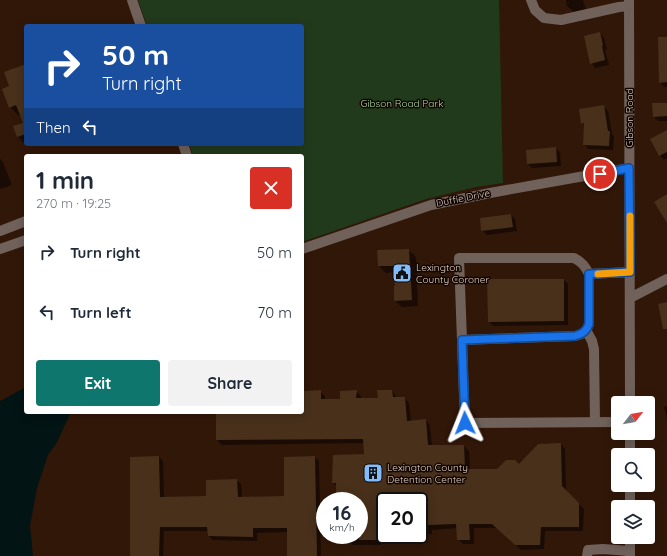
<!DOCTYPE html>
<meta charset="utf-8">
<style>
:root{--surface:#fff;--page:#f2f2f3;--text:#1f2937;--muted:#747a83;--accent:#0f766e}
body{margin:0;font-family:Quicksand,sans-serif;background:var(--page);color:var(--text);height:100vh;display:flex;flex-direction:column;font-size:15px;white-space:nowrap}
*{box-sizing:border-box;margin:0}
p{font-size:13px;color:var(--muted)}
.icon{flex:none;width:22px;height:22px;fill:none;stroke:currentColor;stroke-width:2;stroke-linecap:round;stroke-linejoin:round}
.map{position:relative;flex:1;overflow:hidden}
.side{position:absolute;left:24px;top:154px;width:280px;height:260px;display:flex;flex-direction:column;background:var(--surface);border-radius:4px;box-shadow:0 2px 10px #0003}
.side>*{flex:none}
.top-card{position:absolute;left:24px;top:24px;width:280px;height:122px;border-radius:4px;box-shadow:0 2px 10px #0003;background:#1a4fa0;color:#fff;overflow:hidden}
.needle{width:26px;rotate:59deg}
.tools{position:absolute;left:611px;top:396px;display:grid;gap:8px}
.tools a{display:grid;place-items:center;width:44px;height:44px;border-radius:4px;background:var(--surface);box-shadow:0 2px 10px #0003;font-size:20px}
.speed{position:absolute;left:316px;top:492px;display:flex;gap:8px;font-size:20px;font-weight:700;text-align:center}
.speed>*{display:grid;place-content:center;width:52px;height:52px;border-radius:50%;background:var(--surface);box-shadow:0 2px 10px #0003;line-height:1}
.speed small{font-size:10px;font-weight:400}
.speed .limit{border:2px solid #111;border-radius:6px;background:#fff;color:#111}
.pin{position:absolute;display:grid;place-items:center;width:34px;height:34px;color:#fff;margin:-17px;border:2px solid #fff;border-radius:50%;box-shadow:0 1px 4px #0007}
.me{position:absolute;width:44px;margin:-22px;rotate:358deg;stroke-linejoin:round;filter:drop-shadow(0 0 3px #0008)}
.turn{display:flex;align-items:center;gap:14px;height:84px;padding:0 12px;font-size:18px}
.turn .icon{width:52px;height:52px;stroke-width:2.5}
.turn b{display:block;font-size:28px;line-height:34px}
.then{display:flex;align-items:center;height:38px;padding:0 12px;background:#0003;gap:8px;font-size:15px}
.round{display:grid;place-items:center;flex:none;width:42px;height:42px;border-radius:4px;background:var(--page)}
.head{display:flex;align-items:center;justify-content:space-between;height:68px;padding:0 12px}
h1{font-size:24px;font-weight:700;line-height:30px}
.primary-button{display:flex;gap:8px;margin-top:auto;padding:8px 12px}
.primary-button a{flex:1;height:46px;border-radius:4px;background:var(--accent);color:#fff;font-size:16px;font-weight:700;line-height:46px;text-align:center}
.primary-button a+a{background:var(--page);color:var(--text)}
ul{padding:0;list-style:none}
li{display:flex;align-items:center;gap:12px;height:60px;padding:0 12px}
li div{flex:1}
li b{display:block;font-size:15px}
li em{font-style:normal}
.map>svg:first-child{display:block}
</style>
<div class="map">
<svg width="667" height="556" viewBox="0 0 667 556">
<rect width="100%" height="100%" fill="#311708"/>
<!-- green -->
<path fill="#223a1c" d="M138 0H499L503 183 476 187 426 199 302 242V156H193L189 144H302V26H147Z"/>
<!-- water -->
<path fill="#031415" d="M26 387V412H71L56 444 48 455 37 488 30 526 33 556H0V401Z"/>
<!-- shadow -->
<path fill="#0007" d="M566 0H583L586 9 574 12 567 6Z
M600 33 604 38 607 50H605L609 65 596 68 591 63Z
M667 38V87H664L660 82Z
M26 65V144H32L27 146 18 137 24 124 21 116H19L10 107 11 87Z
M667 104V121H658L654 117Z
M604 107 608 111 612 134 614 136 613 150 588 149 584 144 585 126 582 123Z
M667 131V158L664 160 660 155Z
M555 148 560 152 561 166 532 168 528 164 527 150Z
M0 159 3 162 12 185 0 189Z
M511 215 515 219 517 231 487 235 482 230Z
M409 250 416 257 418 306 402 307 395 301 396 287 395 272 386 273 379 266Z
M564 280 568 284V325L493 326 489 322Z
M320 391 325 396V400H341L356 391 361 396V399H379L392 391 396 396 397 398H405L409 403 411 421 426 420 430 425 432 446H464L469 451 470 470H497L519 465 561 444 565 449 566 492 584 509 583 531H545L544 549 521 550 498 528H474V544H463L458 539V528L432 530V534H419V501H385V507H381V545H353L348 540V535H359V501H337V486L333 483 365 455 364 443 222 445 217 440V412H302V400Z
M667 406V419L664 407Z
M159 457 163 461 164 498 208 497 236 480 241 484 242 498 285 497 315 457 319 461 321 556H288V532L257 533V541L213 540 209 536 208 531H164L163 556H131Z"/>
<!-- building -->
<path fill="#48301b" d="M600 32 603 45 602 46 605 60 590 64 584 36Z
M658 37H667V82L659 83Z
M26 64V134L17 137 13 126 23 123 16 105 9 108 2 89 9 86 4 72Z
M652 103H667V116L653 117Z
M604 105 608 131H610L609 146 583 145 584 123 581 124 579 109Z
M667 130V152L659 156 650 139Z
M556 147 557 162 527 164 526 150Z
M667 194V223L654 202Z
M511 214 513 227 481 231 480 218Z
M409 249 412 300 394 301V286H395L393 266H378L377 250Z
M487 279H564V321L488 322Z
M667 302V329H663L658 304Z
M321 390V399H340V391L357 390 356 398H378L377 390H392L393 397H405L407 421 426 419 428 445H464L465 469H497L506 460H515L519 464 538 444 561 443 562 486 579 503V527H541L540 545H515L492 524H469L470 540H457L456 524 428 525V529H419V501H385V502L377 503V540H359V501H336V483H332L333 455 364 454 363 439 216 440V412H302V399H304L303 391Z
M159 456 160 497 206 496V480L237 479 238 497 284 496V457L315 456 317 556H287V528H253V537L208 536 207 527H160L159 556H130V457Z"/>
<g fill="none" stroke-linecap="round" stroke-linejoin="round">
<!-- minor -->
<path stroke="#70615b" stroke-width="10" d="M132 0 141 26
M531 0 535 10 544 18 561 20 619 7 629 6
M629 0 630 403
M183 144 187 156
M0 231 26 221
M0 249 26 240
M302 249 431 205 490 193 629 168
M630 298 667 279
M586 330 592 341 594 349 595 422
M462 340 575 336C583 334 586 333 589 324V274
M618 422 465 423 459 258H574C582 262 585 266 589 274L630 272
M630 455V433
M630 507V485
M587 556 588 550 603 549 630 551
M630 556V537"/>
</g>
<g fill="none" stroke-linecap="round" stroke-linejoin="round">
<defs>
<path id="route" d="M465 423 462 340 575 336C582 334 586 332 589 324V274L630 272 629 168 600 174"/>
</defs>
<!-- route casing -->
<use href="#route" stroke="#114b97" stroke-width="10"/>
<!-- route -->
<use href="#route" stroke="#1a73e8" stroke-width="7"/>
<!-- slow -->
<path stroke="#f59e0b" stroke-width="7" d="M598 274 630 272V216"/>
</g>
<!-- icons -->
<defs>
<symbol id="civic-square" viewBox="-11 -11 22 22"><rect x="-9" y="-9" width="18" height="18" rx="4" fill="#82bcfa" stroke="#110602"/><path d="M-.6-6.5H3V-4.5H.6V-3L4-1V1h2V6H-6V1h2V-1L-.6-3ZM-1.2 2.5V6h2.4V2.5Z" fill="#111"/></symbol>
<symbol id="building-square" viewBox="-11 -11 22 22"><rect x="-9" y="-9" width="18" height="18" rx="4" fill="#82bcfa" stroke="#110602"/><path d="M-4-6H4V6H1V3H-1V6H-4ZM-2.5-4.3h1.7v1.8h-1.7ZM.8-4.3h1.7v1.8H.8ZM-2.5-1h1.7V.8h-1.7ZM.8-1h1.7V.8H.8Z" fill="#111"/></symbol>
</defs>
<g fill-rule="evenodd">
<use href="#civic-square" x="391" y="262" width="22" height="22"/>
<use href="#building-square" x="362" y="462" width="22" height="22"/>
</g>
<g text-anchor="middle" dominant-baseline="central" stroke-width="3" stroke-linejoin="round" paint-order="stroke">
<!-- park labels -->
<g font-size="10" fill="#a8d89e" stroke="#110602">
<text x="402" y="103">Gibson Road Park</text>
</g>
<!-- street labels -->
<g font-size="10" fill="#dfcdc3" stroke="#110602">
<text transform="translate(629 118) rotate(-90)">Gibson Road</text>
<text transform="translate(463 198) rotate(-11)">Duffie Drive</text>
</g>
<!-- poi labels -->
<g font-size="10" fill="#dfcdc3" stroke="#110602" text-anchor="start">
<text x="416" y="267">Lexington<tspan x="416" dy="12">County Coroner</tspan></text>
<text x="387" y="467">Lexington County<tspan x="387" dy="12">Detention Center</tspan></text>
</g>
</g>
</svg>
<div class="tools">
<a><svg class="needle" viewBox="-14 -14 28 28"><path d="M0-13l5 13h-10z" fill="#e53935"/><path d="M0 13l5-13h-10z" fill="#747a83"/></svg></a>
<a><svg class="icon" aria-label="search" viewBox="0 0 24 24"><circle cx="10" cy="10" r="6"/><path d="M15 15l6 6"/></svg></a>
<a><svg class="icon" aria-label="layers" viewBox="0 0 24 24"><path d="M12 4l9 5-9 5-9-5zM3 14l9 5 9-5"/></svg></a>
</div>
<div class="speed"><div>16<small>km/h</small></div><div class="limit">20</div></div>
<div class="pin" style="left:600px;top:174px;background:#d93025"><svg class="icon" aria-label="arrive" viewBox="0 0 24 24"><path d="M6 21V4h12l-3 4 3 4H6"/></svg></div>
<svg class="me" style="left:465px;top:423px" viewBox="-20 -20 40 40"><path d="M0-17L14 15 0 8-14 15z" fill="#1a73e8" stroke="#fff" stroke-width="4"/></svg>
<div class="top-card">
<div class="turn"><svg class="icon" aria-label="right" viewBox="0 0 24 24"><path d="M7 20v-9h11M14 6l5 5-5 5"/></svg><div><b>50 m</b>Turn right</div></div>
<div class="then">Then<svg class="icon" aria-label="left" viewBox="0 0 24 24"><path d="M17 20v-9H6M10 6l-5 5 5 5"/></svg></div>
</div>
<section class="side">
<div class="head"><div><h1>1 min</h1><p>270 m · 19:25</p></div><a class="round" style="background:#d93025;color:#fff"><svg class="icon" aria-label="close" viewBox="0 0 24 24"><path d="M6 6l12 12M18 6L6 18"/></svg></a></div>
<ul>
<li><svg class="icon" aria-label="right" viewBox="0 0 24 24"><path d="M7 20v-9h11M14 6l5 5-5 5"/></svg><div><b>Turn right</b></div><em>50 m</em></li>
<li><svg class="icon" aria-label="left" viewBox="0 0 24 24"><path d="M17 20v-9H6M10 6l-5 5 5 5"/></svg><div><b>Turn left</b></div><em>70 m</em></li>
</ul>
<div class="primary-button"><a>Exit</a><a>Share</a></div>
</section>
</div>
